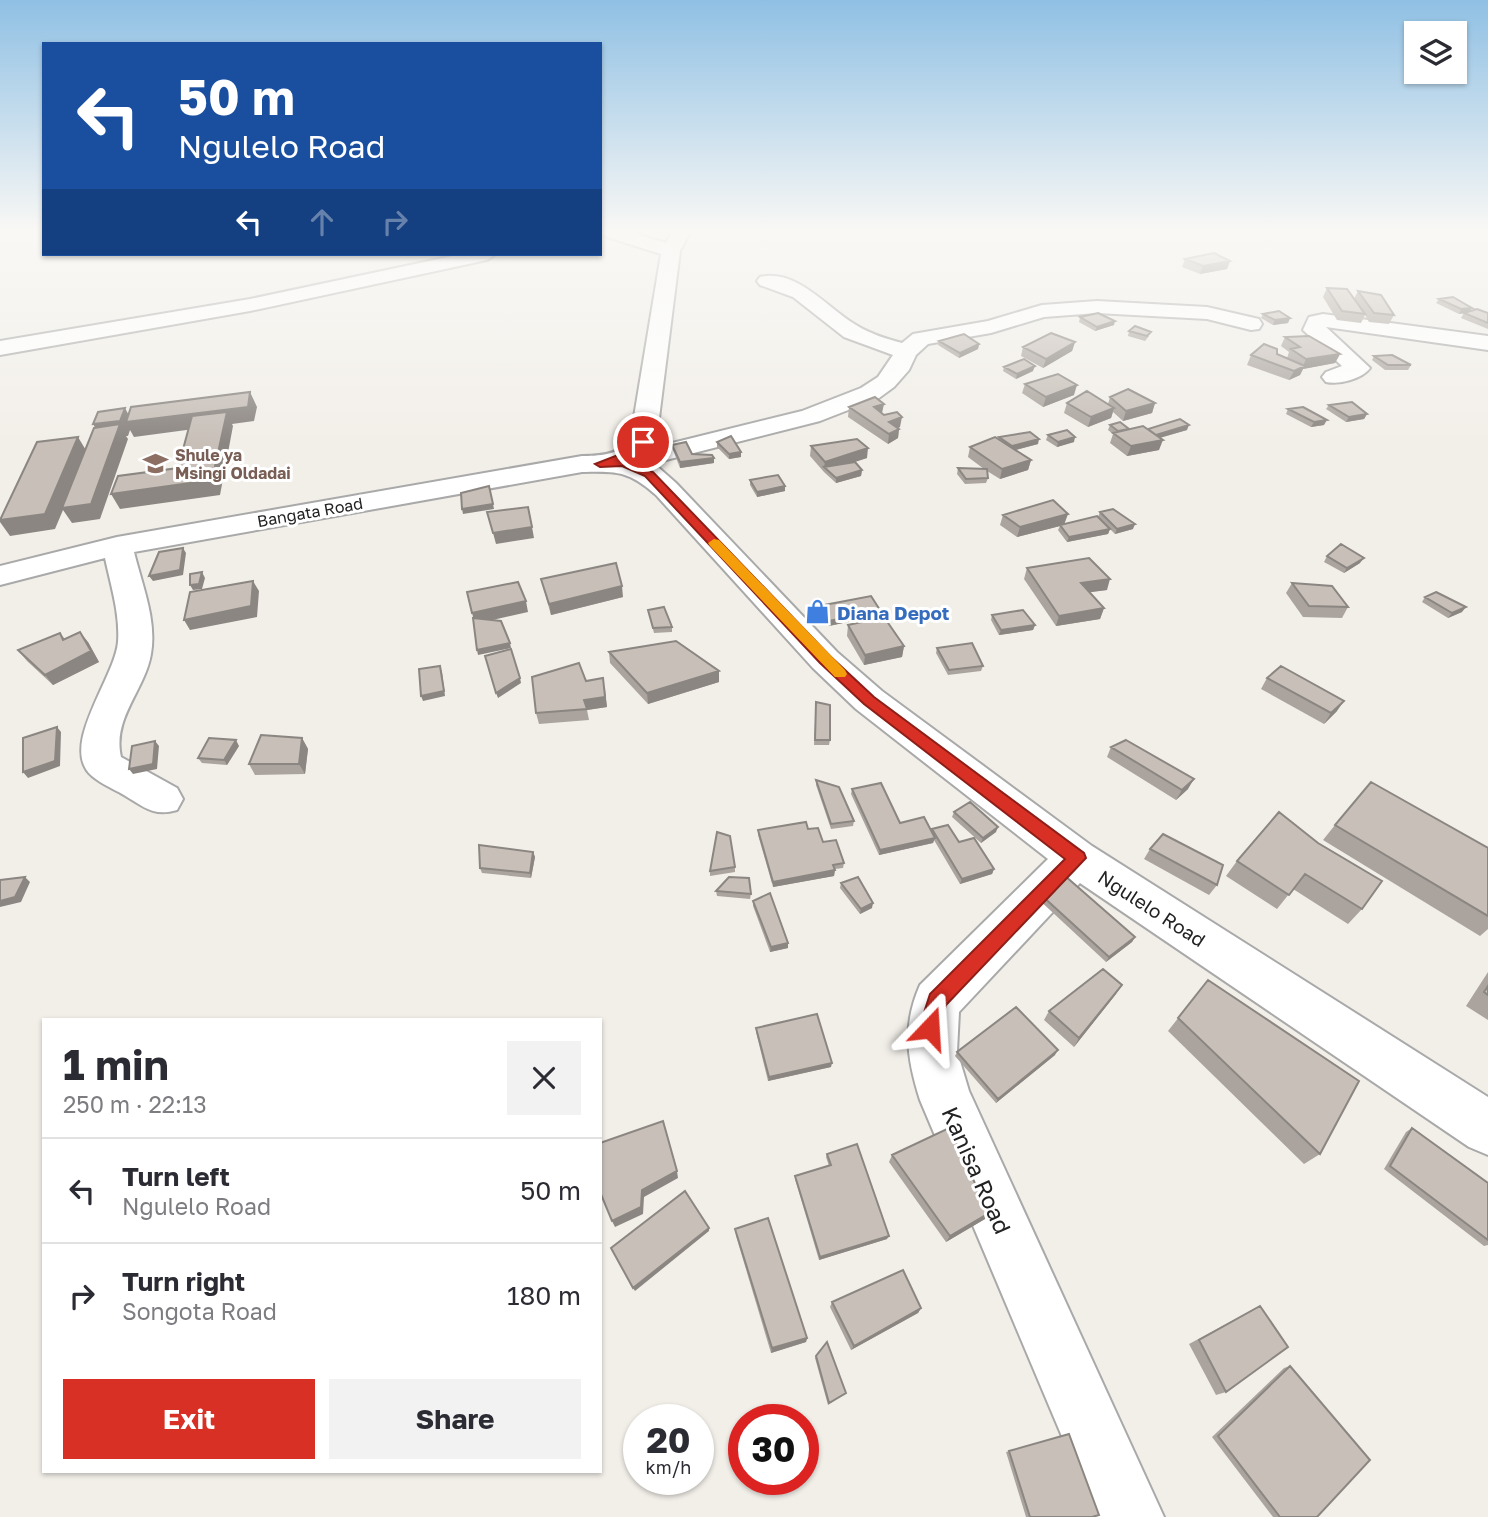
<!DOCTYPE html>
<meta charset="utf-8">
<style>
:root{--surface:#fff;--page:#f2f2f3;--text:#2b2b33;--muted:#7c7c81;--line:#e1e1e2;--accent:#d93025}
body{margin:0;font-family:"Golos Text",sans-serif;background:var(--page);color:var(--text);height:100vh;display:flex;flex-direction:column;font-size:26px;white-space:nowrap}
*{box-sizing:border-box;margin:0}
p{font-size:23px;color:var(--muted)}
.icon{flex:none;width:38px;height:38px;fill:none;stroke:currentColor;stroke-width:2;stroke-linecap:round;stroke-linejoin:round}
.map{position:relative;flex:1;overflow:hidden}
.panel{position:absolute;left:42px;top:1018px;width:560px;height:455px;display:flex;flex-direction:column;background:var(--surface);border-radius:0px;box-shadow:0 2px 5px #0004}
.panel>*{flex:none}
.hud{position:absolute;left:42px;top:42px;width:560px;height:214px;border-radius:0px;box-shadow:0 2px 5px #0004;background:#1a4fa0;color:#fff;overflow:hidden}
.buttons{position:absolute;left:1404px;top:21px;display:grid;gap:14px}
.buttons a{display:grid;place-items:center;width:63px;height:63px;border-radius:0px;background:var(--surface);box-shadow:0 2px 5px #0004;font-size:35px}
.speed{position:absolute;left:623px;top:1404px;display:flex;gap:14px;font-size:35px;font-weight:700;text-align:center}
.speed>*{display:grid;place-content:center;width:91px;height:91px;border-radius:50%;background:var(--surface);box-shadow:0 2px 5px #0004;line-height:1}
.speed small{font-size:18px;font-weight:400}
.speed .limit{border:10px solid #d22;background:#fff;color:#111}
.pin{position:absolute;display:grid;place-items:center;width:60px;height:60px;color:#fff;margin:-30px;border:4px solid #fff;border-radius:50%;box-shadow:0 2px 7px #0007}
.me{position:absolute;width:77px;margin:-38px;rotate:20deg;stroke-linejoin:round;filter:drop-shadow(0 0 5px #0008)}
.turn{display:flex;align-items:center;gap:24px;height:147px;padding:0 21px;font-size:32px}
.turn .icon{width:91px;height:91px;stroke-width:2.5}
.turn b{display:block;font-size:49px;line-height:60px}
.lanes{display:flex;align-items:center;height:66px;padding:0 21px;background:#0003;justify-content:center;gap:35px;direction:ltr}
.lanes .off{opacity:.35}
.round{display:grid;place-items:center;flex:none;width:74px;height:74px;border-radius:0px;background:var(--page)}
.overview{display:flex;align-items:center;justify-content:space-between;height:119px;padding:0 21px}
h1{font-size:42px;font-weight:700;line-height:52px}
.action{display:flex;gap:14px;margin-top:auto;padding:14px 21px}
.action a{flex:1;height:80px;border-radius:0px;background:var(--accent);color:#fff;font-size:28px;font-weight:700;line-height:80px;text-align:center}
.action a+a{background:var(--page);color:var(--text)}
ul{padding:0;list-style:none}
li{display:flex;align-items:center;gap:21px;height:105px;padding:0 21px;border-top:2px solid var(--line)}
li div{flex:1}
li b{display:block;font-size:26px}
li em{font-style:normal}
.map>svg:first-child{display:block}
</style>
<div class="map">
<svg width="1488" height="1517" viewBox="0 0 1488 1517">
<rect width="100%" height="100%" fill="#f2efe9"/>
<g fill="none" stroke-linecap="round" stroke-linejoin="round">
<defs>
<path id="minor" d="M601 232H629L666 243 672 232H690L680 251 656 442 652 448 802 411 861 388 878 377 893 355 844 337 793 297 760 285 757 281 760 277C797 268 828 309 856 325 870 334 887 339 902 343L913 334 988 321 1042 305 1097 301 1207 307 1259 319 1262 324 1259 329 1251 330 1207 319 1097 313 1044 317 991 333 928 344 916 355 909 370 894 387 879 398 820 421 650 464 659 468 676 483 837 652 882 691 1092 846 1488 1097V1155L1469 1147 1080 883 959 1012 957 1051 969 1091 1164 1517H1096L920 1100C907 1059 902 1026 920 985L1048 859 856 709 813 668 656 495C629 471 617 471 582 472L134 552C142 585 157 620 151 654 145 690 112 718 121 757L177 788 183 799 177 810C154 817 144 807 124 795 114 789 101 784 92 776 58 747 115 678 118 642 120 614 111 586 105 558L0 585V566L117 537 582 456C597 456 620 455 630 441L661 254 604 236Z
M462 254H496L487 260 250 311 0 355V341L250 299Z
M1323 314 1488 336V350L1326 327 1370 368C1362 379 1338 385 1326 382L1322 377 1326 372 1342 366 1303 330 1309 317Z"/>
</defs>
<!-- minor casing -->
<use href="#minor" stroke="#a9a9a9" stroke-width="4"/>
<!-- minor -->
<use href="#minor" fill="#fff" fill-rule="evenodd"/>
</g>
<!-- wall -->
<path fill="#aba49e" d="M1185 259 1230 261 1227 269 1200 274 1182 267Z
M1327 288 1354 299 1358 291 1394 315 1389 324 1369 322 1365 315 1361 323 1337 320 1323 297Z
M1439 299 1472 308 1470 311 1488 313V329L1461 318 1464 313H1466L1459 314 1436 303Z
M1263 314 1290 318 1288 323 1273 325 1261 318Z
M1080 317 1114 325 1095 331 1079 322Z
M1129 331 1149 336 1145 341 1128 336Z
M1285 337 1340 354 1335 363 1303 369 1300 375 1289 380 1247 365 1251 355 1277 354 1287 358 1289 352 1281 346Z
M939 341 979 344 978 349 959 358 938 345Z
M1075 342 1072 351 1043 368 1021 356 1023 347Z
M1374 356 1411 365 1408 370H1385L1372 360Z
M1004 367 1033 371 1016 379 1003 371Z
M1025 384 1074 395 1043 407 1022 393Z
M1110 397 1155 403 1152 413 1123 421 1113 412 1111 418 1088 427 1064 413 1067 403 1108 404Z
M1329 405 1367 414 1364 419 1346 422 1326 409Z
M849 407 882 413 900 427 898 428 899 429 898 438 888 444 848 417Z
M1288 409 1324 425 1311 427 1286 414Z
M1110 425 1129 429 1187 430 1160 438 1159 450 1127 456 1110 443 1113 434 1108 430Z
M1048 435 1074 442 1057 447 1046 440Z
M999 437 1038 444 1016 450 1031 460 1028 470 1000 479 987 471 988 478 986 483 965 484 957 474 958 468 984 469 968 457 970 447 999 439Z
M717 442 741 457 729 459 717 447Z
M672 445 692 454 714 458V463L680 468 673 450Z
M811 446 867 458 853 462 862 470 861 476 836 483 824 472 810 456Z
M750 480 785 486V491L757 497 750 485Z
M1100 512 1133 529 1115 534 1106 525 1110 529 1108 534 1067 542 1058 530 1060 526 1017 537 1000 525 1003 515 1065 524 1098 517Z
M1327 556 1360 563 1344 573 1324 562Z
M1027 568 1107 590 1089 592 1104 608 1100 619 1056 626 1024 579Z
M541 579 623 597 551 615Z
M1292 583 1348 607 1342 618 1303 617 1286 593Z
M1425 597 1462 612 1448 618 1422 602Z
M819 606 880 615 829 626 819 612Z
M648 610 672 627V632L654 633Z
M992 615 1035 625 1033 630 999 635 991 620Z
M848 625 904 646 902 657 864 665 847 636Z
M60 633 65 639 88 642 99 662 53 685 27 661 18 650Z
M937 648 983 666 981 671 948 675 936 653Z
M609 652 719 682 648 704 610 663Z
M1267 678 1337 711 1324 724 1261 689Z
M605 688 607 707 587 710 589 720 539 724 536 713Z
M816 702 830 740 829 745H814Z
M302 738 308 749 305 774 255 775 249 764Z
M239 746 227 765 202 763 198 758Z
M1111 747 1188 789 1176 800 1107 757Z
M816 780 854 821 853 826 831 829 816 785Z
M852 789 900 823 931 831 932 829 959 842 994 869 992 874 960 884 934 840 933 843 879 855 851 794Z
M954 812 996 832 981 843 952 817Z
M1279 812 1362 909 1348 924 1293 889 1277 909 1226 876 1237 861Z
M1335 825 1488 848V929L1480 936 1323 840Z
M808 829 844 863 843 868 835 869 834 876 773 887 758 835V830Z
M1150 849 1217 885 1209 895 1144 859Z
M533 852 535 857 531 878 482 873 480 868Z
M735 867V872L710 876V871Z
M841 883 872 908 860 914 840 888Z
M716 891 751 894 750 899 717 896Z
M1039 893 1135 937 1132 942 1106 962 1037 898Z
M753 901 788 943V948L770 952 753 906Z
M1488 972V1020L1466 1006Z
M1208 980 1320 1154 1304 1164 1168 1031Z
M1116 994 1074 1047 1044 1020 1049 1011Z
M756 1028 831 1067 768 1081 756 1032Z
M957 1052 1055 1055 996 1103 955 1056Z
M1412 1128 1488 1183V1245L1484 1246 1384 1169 1406 1132Z
M827 1154 887 1239 819 1260 795 1179V1176L829 1166 826 1157Z
M892 1155 985 1219 946 1242 889 1162Z
M735 1229 807 1338 806 1342 771 1353 736 1236Z
M832 1302 921 1308 918 1313 851 1350 830 1307Z
M1260 1306 1226 1392 1216 1395 1189 1344Z
M816 1356 846 1393 828 1405 815 1358Z
M1290 1366 1317 1517H1273L1212 1437 1284 1368Z
M1069 1434 1092 1517H1026L1006 1452Z"/>
<!-- shaded-wall -->
<path fill="#8b8681" d="M1230 261 1227 269 1200 274 1203 266Z
M1472 308 1469 312 1459 314 1461 309Z
M1290 318 1288 323 1273 325 1275 320Z
M1115 321 1114 325 1095 331 1097 327Z
M1075 342 1072 351 1043 368 1046 359Z
M979 344 978 349 959 358 960 353Z
M1340 354 1335 363 1303 369 1300 375 1289 380 1294 371 1303 366 1306 359Z
M1035 366 1033 371 1016 379 1017 374Z
M1077 385 1074 395 1043 407 1046 397Z
M250 392 257 407 254 421 232 424 233 426 220 495 120 509 111 494 212 480 224 425 134 437 130 430 128 436H126L128 439 100 519 72 523 63 510 55 529 10 536 0 522V520L78 437 87 452 102 439 93 424 125 408 132 421Z
M1155 403 1152 413 1123 421 1126 411Z
M884 404 882 413 874 407Z
M1114 408 1111 418 1088 427 1091 417Z
M1367 414 1364 419 1346 422 1349 417Z
M902 417 900 427 887 432 889 422Z
M1327 420 1324 425 1311 427 1314 422Z
M1189 425 1187 430 1148 441 1150 436Z
M899 429 898 438 888 444 889 434Z
M1075 437 1074 442 1057 447 1058 442Z
M1039 439 1038 444 1011 451 1012 446Z
M1163 440 1159 450 1127 456 1131 446Z
M868 448 867 458 828 471 824 467 825 462Z
M741 452V457L729 459V454Z
M714 458V463L680 468V462Z
M1031 460 1028 470 1000 479 1002 469Z
M862 470 861 476 836 483V478Z
M785 486V491L757 497V492Z
M493 504 494 509 463 514 462 509Z
M1068 514 1064 525 1017 537 1020 527Z
M1135 524 1133 529 1115 534 1117 529Z
M532 527 534 538 496 544 493 533Z
M1110 529 1108 534 1067 542 1069 537Z
M183 548 186 553 183 575 153 581 149 576Z
M1364 558 1360 563 1344 573 1347 568Z
M202 572 205 578 202 589 193 590 190 585Z
M1110 579 1107 590 1077 594 1081 583Z
M253 581 259 591 257 617 190 630 184 620Z
M622 586 623 597 551 615 549 604Z
M526 601 528 612 475 624 472 613Z
M1466 607 1462 612 1448 618 1452 613Z
M1104 608 1100 619 1056 626 1059 616Z
M880 610V615L829 626V621Z
M1035 625 1033 630 999 635 1001 630Z
M80 632 88 642 99 662 53 685 45 675Z
M510 643 511 648 478 655 477 650Z
M904 646 902 657 864 665 865 655Z
M440 666 442 672 445 696 423 701 421 696Z
M719 671V682L648 704 647 693Z
M520 678 521 683 498 698 496 693Z
M603 678 607 707 587 710 584 700Z
M1344 701 1337 711 1324 724 1331 713Z
M57 727 61 732 60 766 28 778 23 772Z
M302 738 308 749 305 774 299 764Z
M236 740 239 746 227 765 224 760Z
M155 741 159 746 157 769 133 774 129 769Z
M1194 779 1188 789 1176 800 1182 790Z
M998 827 996 832 981 843 983 838Z
M935 838 933 843 879 855 880 850Z
M533 852 535 857 531 878 530 873Z
M994 869 992 874 960 884 962 879Z
M835 870 834 876 773 887V882Z
M25 877 30 882 21 902 0 907V901Z
M873 903 872 908 860 914 861 909Z
M1135 937 1132 942 1106 962 1109 957Z
M788 943V948L770 952 771 947Z
M1122 985 1116 994 1074 1047 1079 1038Z
M1058 1050 1055 1055 996 1103 998 1099Z
M832 1063 831 1067 768 1081 769 1077Z
M677 1171 678 1178 644 1197 643 1214 615 1227 612 1221 642 1190Z
M989 1213 985 1219 946 1242 950 1236Z
M709 1228V1231L635 1291 633 1288Z
M889 1236 887 1239 819 1260 820 1257Z
M921 1308 918 1313 851 1350 854 1346Z
M807 1338 806 1342 771 1353 772 1348Z"/>
<!-- building -->
<path fill="#c7bfb8" stroke="#8b8681" stroke-width="2" d="M1214 253 1230 261 1203 266 1185 259Z
M1327 288 1347 289 1365 314 1342 311Z
M1358 291 1381 295 1394 315 1374 313Z
M1453 297 1472 308 1461 309 1439 299Z
M1477 309 1488 313V323L1464 313Z
M1279 311 1290 318 1275 320 1263 314Z
M1098 313 1115 321 1097 327 1080 317Z
M1135 326 1151 332 1147 336 1129 331Z
M1051 333 1075 342 1046 359 1023 347Z
M964 334 979 344 960 353 939 341Z
M1309 336 1340 354 1306 359 1291 349 1300 347 1285 337Z
M1264 344 1277 349V354L1305 366 1294 371 1251 355Z
M1392 355 1411 365H1388L1374 356Z
M1024 359 1035 366 1017 374 1004 367Z
M1058 374 1077 385 1046 397 1025 384Z
M1128 389 1155 403 1126 411 1110 397Z
M1087 391 1114 408 1091 417 1067 403Z
M250 392 248 407 126 422 131 407Z
M875 397 884 404 874 407 884 415 897 412 902 417 889 422 899 429 889 434 849 407Z
M1352 402 1367 414 1349 417 1329 405Z
M1303 407 1327 420 1314 422 1288 409Z
M125 408 120 421 93 424 98 412Z
M227 412 212 480 111 494 118 476 178 468 192 416Z
M1180 419 1189 425 1156 435 1148 429Z
M1120 422 1129 429 1118 431 1110 425Z
M120 424 91 504 62 508 94 428Z
M1143 426 1163 440 1131 446 1113 433Z
M1067 430 1075 437 1058 442 1048 435Z
M1030 432 1039 439 1012 446 999 437Z
M731 436 741 452 729 454 717 442Z
M78 437 45 514 0 520 37 442Z
M995 437 1031 460 1002 469 970 447Z
M857 439 868 448 825 462 811 446Z
M686 442 692 454 712 455 714 458 680 462 672 445Z
M855 462 862 470 836 478 824 467Z
M958 468 987 469 988 478 966 479Z
M778 475 785 486 757 492 750 480Z
M489 486 493 504 462 509 461 493Z
M1053 500 1068 514 1020 527 1003 515Z
M528 507 532 527 493 533 487 512Z
M1113 509 1135 524 1117 529 1100 512Z
M1097 516 1110 529 1069 537 1060 525Z
M1341 544 1364 558 1347 568 1327 556Z
M183 548 180 570 149 576 159 552Z
M1089 558 1110 579 1081 583 1104 608 1059 616 1027 568Z
M616 563 622 586 549 604 541 579Z
M202 572 199 584 190 585V574Z
M253 581 251 606 184 620 190 592Z
M518 582 526 601 472 613 467 592Z
M1292 583 1332 586 1348 607 1309 606Z
M1436 592 1466 607 1452 613 1425 597Z
M871 596 880 610 829 621 819 606Z
M664 607 672 627 653 628 648 610Z
M1023 610 1035 625 1001 630 992 615Z
M884 617 904 646 865 655 848 625Z
M473 618 501 621 510 643 477 650Z
M80 632 91 651 45 675 18 650 60 633 63 640Z
M676 641 719 671 647 693 609 652Z
M972 643 983 666 949 670 937 648Z
M511 649 520 678 496 693 485 656Z
M579 663 586 681 603 678 605 697 584 700 587 709 536 713 532 677Z
M440 666 444 691 421 696 419 669Z
M1281 666 1344 701 1331 713 1267 678Z
M816 702 830 705V740H815Z
M57 727 55 761 23 772V738Z
M261 735 302 738 299 764H249Z
M209 738 236 740 224 760 198 758Z
M1126 740 1194 779 1182 790 1111 747Z
M155 741 153 764 129 769 132 746Z
M816 780 839 787 854 821 831 824Z
M1371 782 1488 848V916L1335 825Z
M881 783 900 823 924 817 935 838 880 850 852 789Z
M970 802 998 827 983 838 954 812Z
M1279 812 1318 843 1382 881 1362 909 1305 874 1289 895 1237 861Z
M806 822 808 829 818 828 823 842 836 840 844 863 833 865 835 870 773 882 758 830Z
M948 825 959 842 974 838 994 869 962 879 932 829Z
M717 832 730 836 735 867 710 871Z
M1163 834 1223 865 1217 885 1150 849Z
M479 845 533 852 530 873 480 868Z
M1064 875 1135 937 1109 957 1039 893Z
M25 877 15 897 0 901V880Z
M729 877 749 878 751 894 716 891Z
M858 877 873 903 861 909 841 883Z
M770 893 788 943 771 947 753 901Z
M1103 969 1122 985 1079 1038 1049 1011Z
M1208 980 1359 1081 1320 1154 1178 1018Z
M1488 986V995L1484 992Z
M1016 1007 1058 1050 998 1099 957 1052Z
M817 1014 832 1063 769 1077 756 1028Z
M663 1121 677 1171 642 1190 641 1207 612 1221 600 1192V1143Z
M949 1128 989 1213 950 1236 892 1155Z
M1412 1128 1488 1183V1240L1390 1166Z
M857 1144 889 1236 820 1257 795 1176 831 1165 827 1154Z
M685 1191 709 1228 633 1288 611 1248Z
M768 1218 807 1338 772 1348 735 1229Z
M903 1270 921 1308 854 1346 832 1302Z
M1260 1306 1288 1347 1226 1392 1199 1340Z
M827 1342 846 1393 829 1403 816 1356Z
M1290 1366 1370 1460 1317 1517H1280L1218 1436Z
M1069 1434 1099 1515 1092 1517H1030L1009 1451Z"/>
<!-- sky -->
<linearGradient id="sky" x2="0" y2="1"><stop stop-color="#8fc0e4"/><stop offset="0.52" stop-color="#f9f8f5"/><stop offset="1" stop-color="#f9f8f5" stop-opacity="0"/></linearGradient>
<rect width="1488" height="444" fill="url(#sky)"/>
<!-- route -->
<path fill="#d93025" stroke="#8d1f18" stroke-width="2" d="M639 440 648 442 639 455 624 460 653 472 830 656 874 697 1084 853 1086 858 946 1005 937 1035 930 1037 922 1035 919 1028 930 994 1065 859 864 704 820 663 645 476 622 466 600 467 595 464 631 450Z"/>
<!-- slow -->
<path fill="#f59e0b" d="M714 539 719 540 845 670 847 674 845 677H835L710 546 708 543Z"/>
<!-- icons -->
<defs>
<symbol id="school-bare" viewBox="-9 -9 18 18"><path d="M0-5L7-2L0 1L-7-2ZM-4 1L0 2.5L4 1V4Q0 6-4 4Z" fill="#8d6e63" stroke="#fff" stroke-width="2.5" paint-order="stroke"/></symbol>
<symbol id="shop-bare" viewBox="-9 -9 18 18"><path d="M-5-2.5h2.3a2.7 3.5 0 0 1 5.4 0H5L5.5 6h-11ZM-1.5-2.5h3a1.5 2.3 0 0 0-3 0Z" fill="#3f7fe0" stroke="#fff" stroke-width="2.5" paint-order="stroke"/></symbol>
</defs>
<g fill-rule="evenodd">
<use href="#school-bare" x="138" y="446" width="35" height="35"/>
<use href="#shop-bare" x="800" y="594" width="35" height="35"/>
</g>
<g text-anchor="middle" dominant-baseline="central" stroke-width="6" stroke-linejoin="round" paint-order="stroke">
<!-- far-education labels -->
<g font-size="16" font-weight="bold" fill="#785e54" stroke="#fff" text-anchor="start">
<text x="175" y="455">Shule ya<tspan x="175" dy="18">Msingi Oldadai</tspan></text>
</g>
<!-- far-street labels -->
<g font-size="16" fill="#222" stroke="#fff">
<text transform="translate(310 512) rotate(-10)">Bangata Road</text>
</g>
<!-- shop labels -->
<g font-size="19" font-weight="bold" fill="#366cbe" stroke="#fff" text-anchor="start">
<text x="837" y="612">Diana Depot</text>
</g>
<!-- street labels -->
<g font-size="19" fill="#222" stroke="#fff">
<text transform="translate(1152 908) rotate(33)">Ngulelo Road</text>
</g>
<!-- near-street labels -->
<g font-size="23" fill="#222" stroke="#fff">
<text transform="translate(977 1170) rotate(66)">Kanisa Road</text>
</g>
</g>
</svg>
<div class="buttons">
<a><svg class="icon" aria-label="layers" viewBox="0 0 24 24"><path d="M12 4l9 5-9 5-9-5zM3 14l9 5 9-5"/></svg></a>
</div>
<div class="speed"><div>20<small>km/h</small></div><div class="limit">30</div></div>
<div class="pin" style="left:643px;top:442px;background:#d93025"><svg class="icon" aria-label="arrive" viewBox="0 0 24 24"><path d="M6 21V4h12l-3 4 3 4H6"/></svg></div>
<svg class="me" style="left:930px;top:1028px" viewBox="-20 -20 40 40"><path d="M0-17L14 15 0 8-14 15z" fill="#d93025" stroke="#fff" stroke-width="4"/></svg>
<div class="hud">
<div class="turn"><svg class="icon" aria-label="left" viewBox="0 0 24 24"><path d="M17 20v-9H6M10 6l-5 5 5 5"/></svg><div><b>50 m</b>Ngulelo Road</div></div>
<div class="lanes"><svg class="icon" aria-label="left" viewBox="0 0 24 24"><path d="M17 20v-9H6M10 6l-5 5 5 5"/></svg><svg class="icon off" aria-label="ahead" viewBox="0 0 24 24"><path d="M12 20V5M6 11l6-6 6 6"/></svg><svg class="icon off" aria-label="right" viewBox="0 0 24 24"><path d="M7 20v-9h11M14 6l5 5-5 5"/></svg></div>
</div>
<section class="panel">
<div class="overview"><div><h1>1 min</h1><p>250 m · 22:13</p></div><a class="round"><svg class="icon" aria-label="close" viewBox="0 0 24 24"><path d="M6 6l12 12M18 6L6 18"/></svg></a></div>
<ul>
<li><svg class="icon" aria-label="left" viewBox="0 0 24 24"><path d="M17 20v-9H6M10 6l-5 5 5 5"/></svg><div><b>Turn left</b><p>Ngulelo Road</p></div><em>50 m</em></li>
<li><svg class="icon" aria-label="right" viewBox="0 0 24 24"><path d="M7 20v-9h11M14 6l5 5-5 5"/></svg><div><b>Turn right</b><p>Songota Road</p></div><em>180 m</em></li>
</ul>
<div class="action"><a>Exit</a><a>Share</a></div>
</section>
</div>
